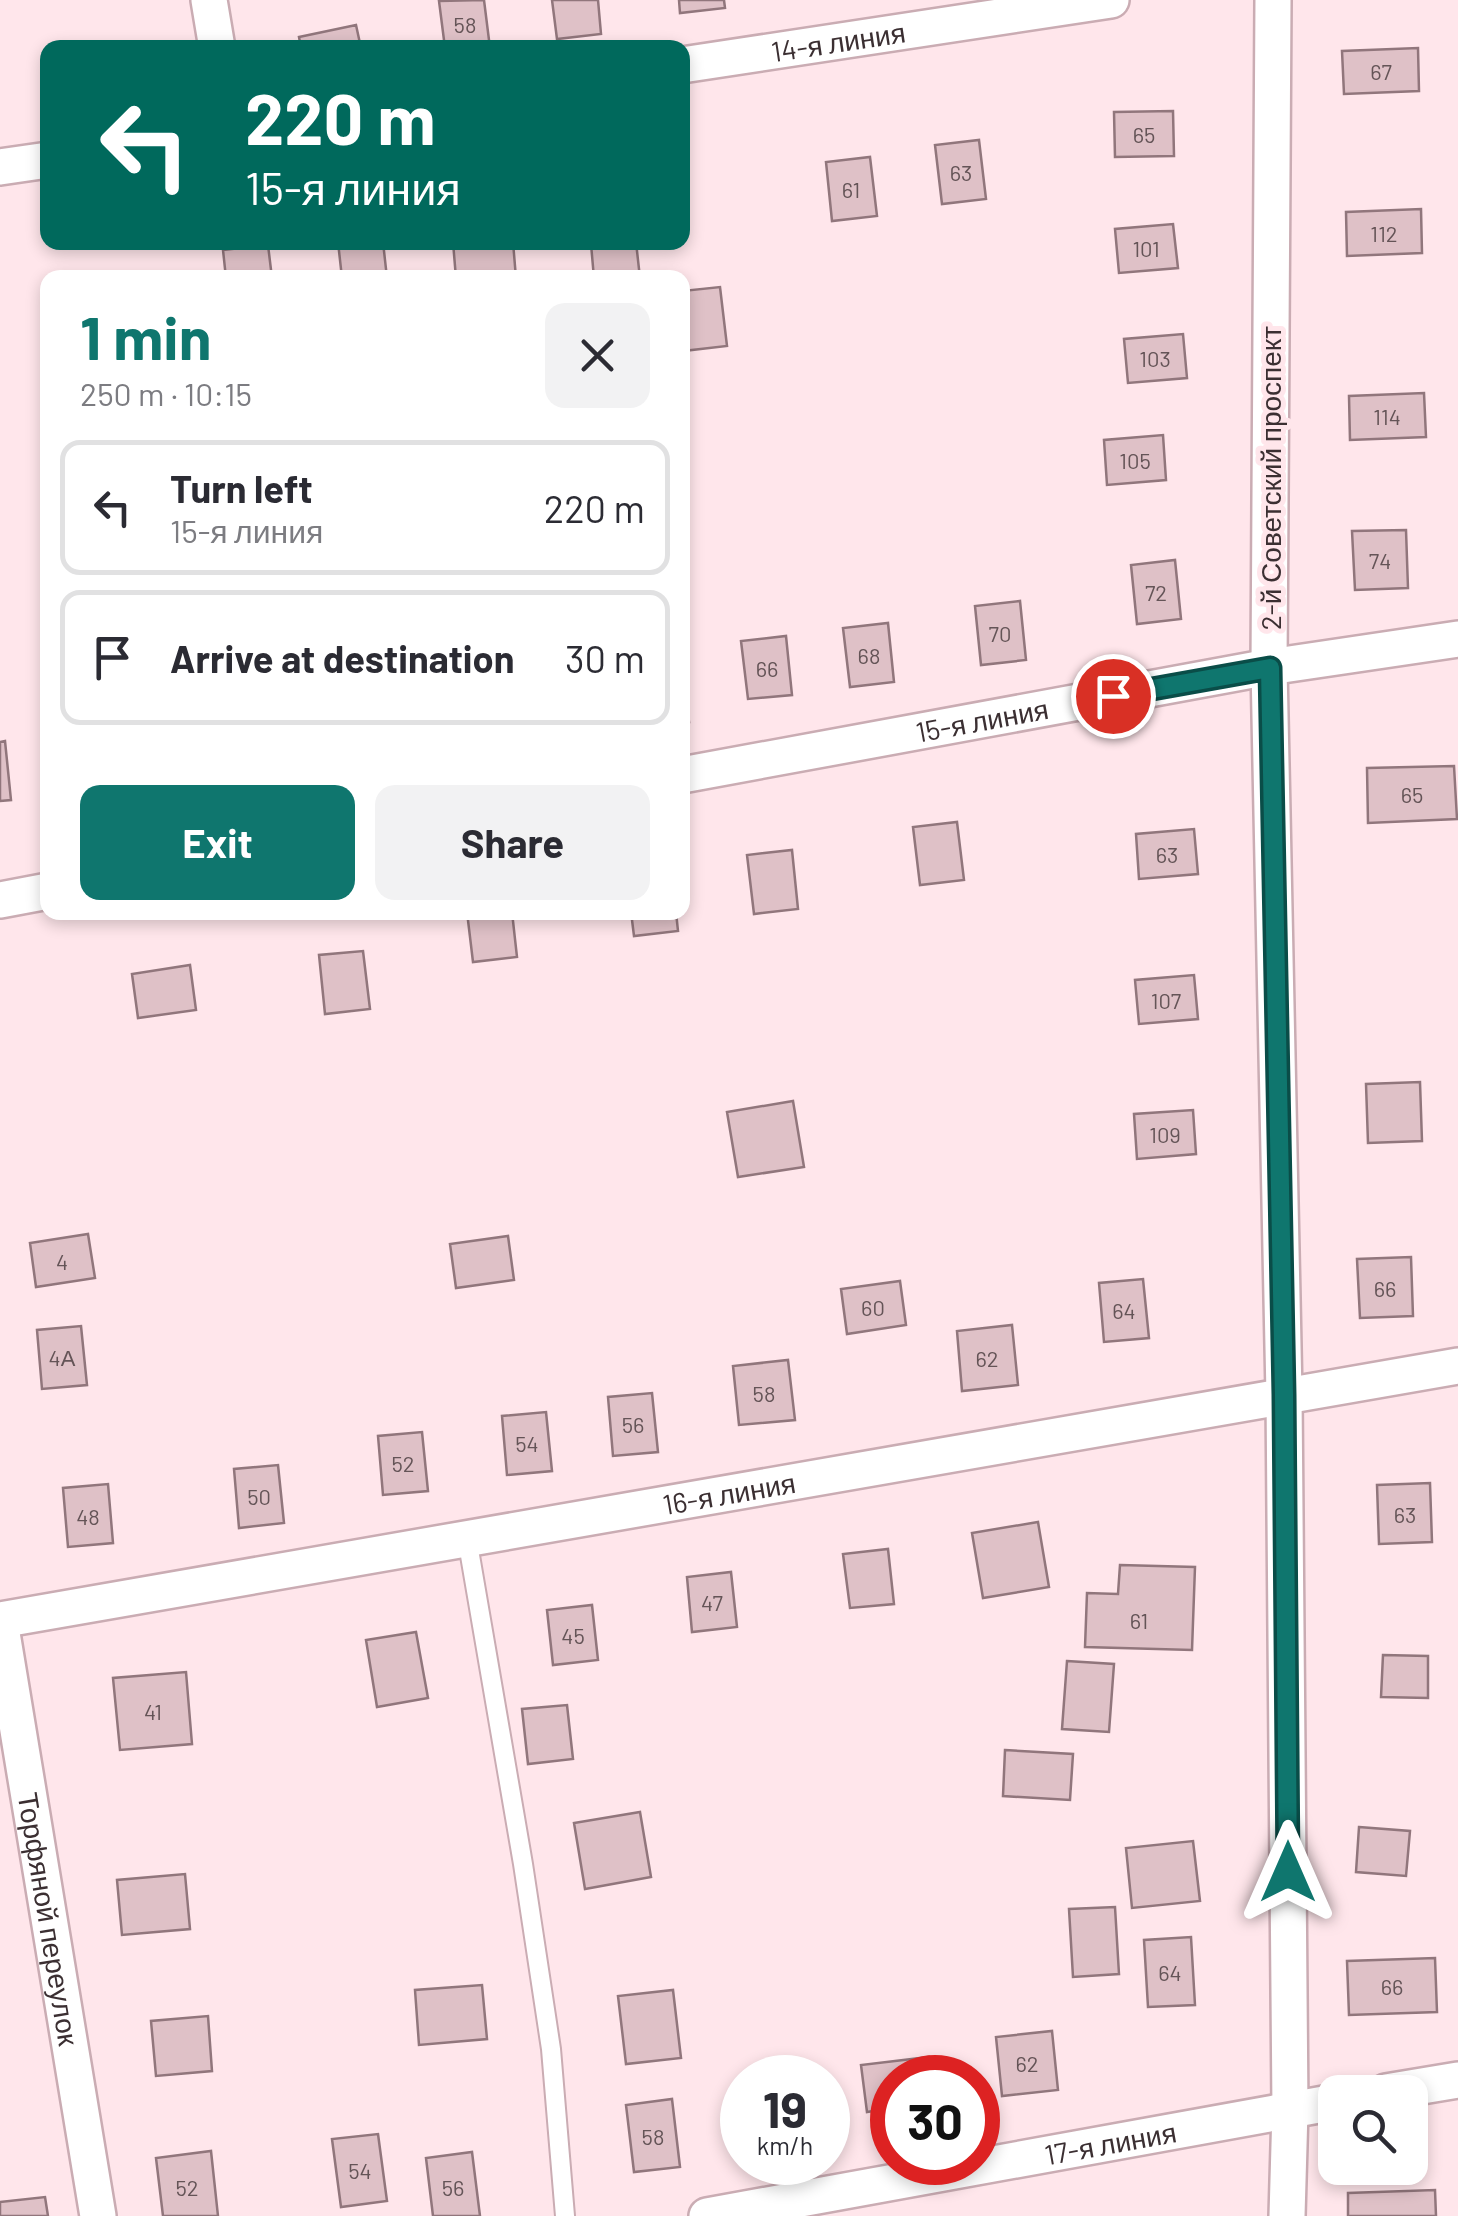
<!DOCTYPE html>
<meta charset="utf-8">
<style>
:root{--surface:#fff;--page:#f2f2f3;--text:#2b2b33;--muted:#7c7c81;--line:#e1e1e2;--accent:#0f766e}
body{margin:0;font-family:Barlow,sans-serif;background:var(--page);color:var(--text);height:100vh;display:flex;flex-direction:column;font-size:38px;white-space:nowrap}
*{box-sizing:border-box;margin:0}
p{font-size:32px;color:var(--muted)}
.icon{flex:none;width:55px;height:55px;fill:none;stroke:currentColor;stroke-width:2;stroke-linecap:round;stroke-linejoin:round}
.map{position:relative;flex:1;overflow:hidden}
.drawer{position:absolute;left:40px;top:270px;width:650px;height:650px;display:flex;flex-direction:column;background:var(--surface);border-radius:20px;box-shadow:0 5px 15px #0003}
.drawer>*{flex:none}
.banner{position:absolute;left:40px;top:40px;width:650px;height:210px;border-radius:20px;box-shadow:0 5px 15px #0003;background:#00695c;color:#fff;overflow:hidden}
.tools{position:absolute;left:1318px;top:2075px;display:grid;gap:20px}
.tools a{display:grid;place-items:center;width:110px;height:110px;border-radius:20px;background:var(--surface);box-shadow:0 5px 15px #0003;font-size:50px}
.speed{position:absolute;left:720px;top:2055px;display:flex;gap:20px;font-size:50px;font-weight:700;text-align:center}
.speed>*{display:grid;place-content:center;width:130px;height:130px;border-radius:50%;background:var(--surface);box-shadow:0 5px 15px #0003;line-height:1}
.speed small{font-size:25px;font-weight:400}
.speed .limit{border:15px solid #d22;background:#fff;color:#111}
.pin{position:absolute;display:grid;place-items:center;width:85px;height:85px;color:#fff;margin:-42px;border:5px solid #fff;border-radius:50%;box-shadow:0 2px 10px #0007}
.me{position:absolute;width:110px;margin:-55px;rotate:0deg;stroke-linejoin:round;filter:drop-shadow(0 0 8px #0008)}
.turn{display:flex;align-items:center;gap:35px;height:210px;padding:0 40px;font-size:45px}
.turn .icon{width:130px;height:130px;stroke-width:2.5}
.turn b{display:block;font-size:70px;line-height:85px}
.round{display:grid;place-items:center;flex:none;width:105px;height:105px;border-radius:20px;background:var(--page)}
.overview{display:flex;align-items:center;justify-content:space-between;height:170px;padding:0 40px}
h1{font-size:60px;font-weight:700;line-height:75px;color:var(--accent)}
.action{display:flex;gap:20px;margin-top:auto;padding:20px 40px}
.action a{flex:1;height:115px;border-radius:20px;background:var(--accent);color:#fff;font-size:40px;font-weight:700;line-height:115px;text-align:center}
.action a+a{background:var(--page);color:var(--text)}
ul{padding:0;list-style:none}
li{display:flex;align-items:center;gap:30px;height:135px;margin:0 20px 15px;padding:0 20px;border:5px solid var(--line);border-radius:20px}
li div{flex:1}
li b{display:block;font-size:38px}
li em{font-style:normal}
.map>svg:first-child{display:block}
</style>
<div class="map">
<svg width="1458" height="2216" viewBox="0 0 1458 2216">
<rect width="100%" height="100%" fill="#ffe6eb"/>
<!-- building -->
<path fill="#dfc1c7" stroke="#91767c" stroke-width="2.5" d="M484 0 490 48H445L439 1Z
M552 0H598L601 34 557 39Z
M679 0H724L725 8 680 13Z
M356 25 361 48H301L299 37Z
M1418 48 1419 91 1344 94 1342 51Z
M1173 111 1174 156 1115 157 1114 112Z
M979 140 986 199 942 204 935 145Z
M870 157 877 216 832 221 826 162Z
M1421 209 1422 253 1347 256 1346 212Z
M1173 224 1178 268 1119 273 1115 229Z
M338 242H383L387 278H342Z
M453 242H513L516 278H456Z
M607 242H636L640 278H594L591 244Z
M268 245 272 278H226L223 250Z
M720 287 727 346 683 351 682 291Z
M1183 334 1187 378 1128 383 1124 339Z
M1424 393 1426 437 1350 440 1349 396Z
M1163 435 1166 480 1107 485 1104 440Z
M1406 530 1408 588 1355 590 1352 531Z
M1175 560 1181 619 1137 624 1131 565Z
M1020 601 1026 660 981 665 975 606Z
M888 623 894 682 850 687 843 628Z
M786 636 792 695 748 699 741 641Z
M682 663 689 722H682Z
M5 741 11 800 0 801V742Z
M1454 766 1457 819 1368 823 1367 768Z
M957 822 964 880 920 885 913 827Z
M1194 829 1198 874 1139 879 1136 834Z
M792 850 798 909 754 914 747 855Z
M467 912H512L517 957 473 962Z
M631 912H676L678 931 634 936Z
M363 951 370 1009 325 1014 319 955Z
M190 965 196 1010 138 1018 132 974Z
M1194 975 1198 1019 1139 1024 1135 980Z
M1420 1082 1422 1141 1368 1143 1366 1084Z
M793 1101 804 1167 738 1177 727 1112Z
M1193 1110 1196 1154 1137 1159 1134 1114Z
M88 1234 95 1278 36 1287 30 1243Z
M508 1236 514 1280 456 1288 450 1244Z
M1411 1257 1413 1316 1360 1318 1357 1259Z
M1143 1279 1149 1338 1104 1342 1099 1283Z
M900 1281 906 1325 847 1334 841 1289Z
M1012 1325 1018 1385 962 1391 957 1331Z
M81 1326 87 1385 42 1389 37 1330Z
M788 1360 795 1420 739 1425 733 1366Z
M652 1393 658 1452 613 1456 608 1397Z
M546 1412 552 1471 507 1475 502 1416Z
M422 1432 428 1491 383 1495 378 1436Z
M278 1465 284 1523 239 1528 234 1469Z
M1430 1483 1432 1542 1379 1544 1377 1485Z
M108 1484 113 1543 68 1547 63 1488Z
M1038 1522 1049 1587 983 1598 972 1533Z
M888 1549 894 1604 850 1608 843 1554Z
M1120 1565 1195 1567 1192 1650 1085 1647 1087 1593 1118 1594Z
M731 1572 737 1627 692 1632 687 1577Z
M592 1605 598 1660 553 1665 547 1610Z
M416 1632 428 1698 377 1707 366 1640Z
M1383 1655 1428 1656V1698L1381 1697Z
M1067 1661 1114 1664 1109 1732 1062 1729Z
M186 1672 192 1744 120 1750 113 1678Z
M567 1705 573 1759 528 1764 522 1709Z
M1005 1750 1073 1754 1070 1800 1003 1796Z
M640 1812 651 1877 585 1889 574 1823Z
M1359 1827 1410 1831 1406 1876 1356 1872Z
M1193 1841 1200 1901 1132 1908 1126 1848Z
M185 1874 190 1929 122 1935 117 1880Z
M1115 1907 1119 1974 1073 1977 1069 1909Z
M1191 1937 1195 2005 1148 2007 1144 1940Z
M1435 1958 1437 2012 1349 2015 1347 1961Z
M482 1985 487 2039 419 2045 415 1990Z
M673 1990 681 2058 626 2064 618 1996Z
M208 2016 212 2071 156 2076 151 2021Z
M1052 2031 1058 2090 1002 2096 996 2037Z
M929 2057 931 2078H892V2108L867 2112 861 2065Z
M672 2099 680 2167 634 2172 626 2105Z
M378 2134 387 2201 341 2207 332 2139Z
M211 2151 218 2216H163L156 2158Z
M472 2152 480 2216H433L426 2158Z
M1435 2190 1436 2216H1348V2193Z
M45 2197 48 2216H0V2202Z"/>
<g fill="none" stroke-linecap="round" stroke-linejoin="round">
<defs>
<path id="lane" d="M467 1538 523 1864 551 2049 565 2216"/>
<g id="street">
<path d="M209 0 217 48"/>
<path d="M1273 0 1269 667 1284 1395 1290 2110 1287 2216"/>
<path id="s1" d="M682 65 1111 0"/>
<path d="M0 167 48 160"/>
<path id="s2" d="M682 775 1269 667 1458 639"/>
<path d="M0 900 48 891"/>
<path id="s3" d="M0 1620 1458 1366"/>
<path id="s4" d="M0 1621 98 2216"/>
<path d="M1386 2092 1458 2080"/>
<path id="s5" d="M707 2216 1335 2102"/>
</g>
</defs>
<!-- lane casing -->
<use href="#lane" stroke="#caacb3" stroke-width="22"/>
<!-- street casing -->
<use href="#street" stroke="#caacb3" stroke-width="40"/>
<!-- lane -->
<use href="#lane" stroke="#fff" stroke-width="18"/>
<!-- street -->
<use href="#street" stroke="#fff" stroke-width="35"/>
</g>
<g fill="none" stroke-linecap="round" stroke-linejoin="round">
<defs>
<path id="route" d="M1113 696 1270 668 1284 1395 1288 1872"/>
</defs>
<!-- route casing -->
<use href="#route" stroke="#0a4d48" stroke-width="25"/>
<!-- route -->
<use href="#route" stroke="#0f766e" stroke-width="18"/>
</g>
<g text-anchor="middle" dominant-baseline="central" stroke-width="10" stroke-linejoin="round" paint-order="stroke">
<!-- number labels -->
<g font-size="22" fill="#645457">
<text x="465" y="24">58</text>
<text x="1381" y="71">67</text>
<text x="1144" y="134">65</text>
<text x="961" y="172">63</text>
<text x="851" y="189">61</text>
<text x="1384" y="233">112</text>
<text x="1146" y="248">101</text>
<text x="1155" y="358">103</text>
<text x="1387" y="416">114</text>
<text x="1135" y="460">105</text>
<text x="1380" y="560">74</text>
<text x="1156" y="592">72</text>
<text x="1000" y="633">70</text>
<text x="869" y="655">68</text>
<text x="767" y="668">66</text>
<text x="1412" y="794">65</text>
<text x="1167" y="854">63</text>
<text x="1166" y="1000">107</text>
<text x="1165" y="1134">109</text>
<text x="62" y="1261">4</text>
<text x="1385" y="1288">66</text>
<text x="873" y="1307">60</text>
<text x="1124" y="1310">64</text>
<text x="62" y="1357">4А</text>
<text x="987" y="1358">62</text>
<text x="764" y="1393">58</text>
<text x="633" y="1424">56</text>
<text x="527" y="1443">54</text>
<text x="403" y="1463">52</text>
<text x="259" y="1496">50</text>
<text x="1405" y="1514">63</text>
<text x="88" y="1516">48</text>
<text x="712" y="1602">47</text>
<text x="1139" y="1620">61</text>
<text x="573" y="1635">45</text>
<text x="153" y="1711">41</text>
<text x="1170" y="1972">64</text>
<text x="1392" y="1986">66</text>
<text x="1027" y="2063">62</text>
<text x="653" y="2136">58</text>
<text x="360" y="2170">54</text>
<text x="187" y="2187">52</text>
<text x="453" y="2187">56</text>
</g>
<!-- street labels -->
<g font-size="28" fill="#3b2f32" stroke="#ffe6eb">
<text stroke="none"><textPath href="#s1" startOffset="158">14-я линия</textPath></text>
<text transform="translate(1270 478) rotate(-90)">2-й Советский проспект</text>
<text stroke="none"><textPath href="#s2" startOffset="305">15-я линия</textPath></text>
<text stroke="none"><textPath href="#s3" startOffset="740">16-я линия</textPath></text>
<text stroke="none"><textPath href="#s4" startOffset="302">Торфяной переулок</textPath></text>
<text stroke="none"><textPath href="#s5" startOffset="410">17-я линия</textPath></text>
</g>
</g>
</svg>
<div class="tools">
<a><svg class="icon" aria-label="search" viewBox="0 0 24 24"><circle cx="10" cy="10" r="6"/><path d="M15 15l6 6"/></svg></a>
</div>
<div class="speed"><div>19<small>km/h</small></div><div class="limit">30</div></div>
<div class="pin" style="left:1113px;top:696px;background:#d93025"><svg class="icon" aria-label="arrive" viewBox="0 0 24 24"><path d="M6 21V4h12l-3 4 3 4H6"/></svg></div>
<svg class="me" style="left:1288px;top:1872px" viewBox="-20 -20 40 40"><path d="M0-17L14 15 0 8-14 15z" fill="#0f766e" stroke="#fff" stroke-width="4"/></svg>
<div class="banner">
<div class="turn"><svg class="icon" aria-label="left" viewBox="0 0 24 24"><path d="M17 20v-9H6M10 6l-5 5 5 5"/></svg><div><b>220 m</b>15-я линия</div></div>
</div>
<section class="drawer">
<div class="overview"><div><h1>1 min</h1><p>250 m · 10:15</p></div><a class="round"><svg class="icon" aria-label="close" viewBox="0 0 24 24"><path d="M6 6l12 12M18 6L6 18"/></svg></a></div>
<ul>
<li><svg class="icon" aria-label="left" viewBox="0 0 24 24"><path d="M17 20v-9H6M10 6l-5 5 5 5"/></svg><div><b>Turn left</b><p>15-я линия</p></div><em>220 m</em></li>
<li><svg class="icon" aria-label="arrive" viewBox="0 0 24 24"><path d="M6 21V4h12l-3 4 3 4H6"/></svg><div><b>Arrive at destination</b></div><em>30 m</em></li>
</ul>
<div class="action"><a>Exit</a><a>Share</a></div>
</section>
</div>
